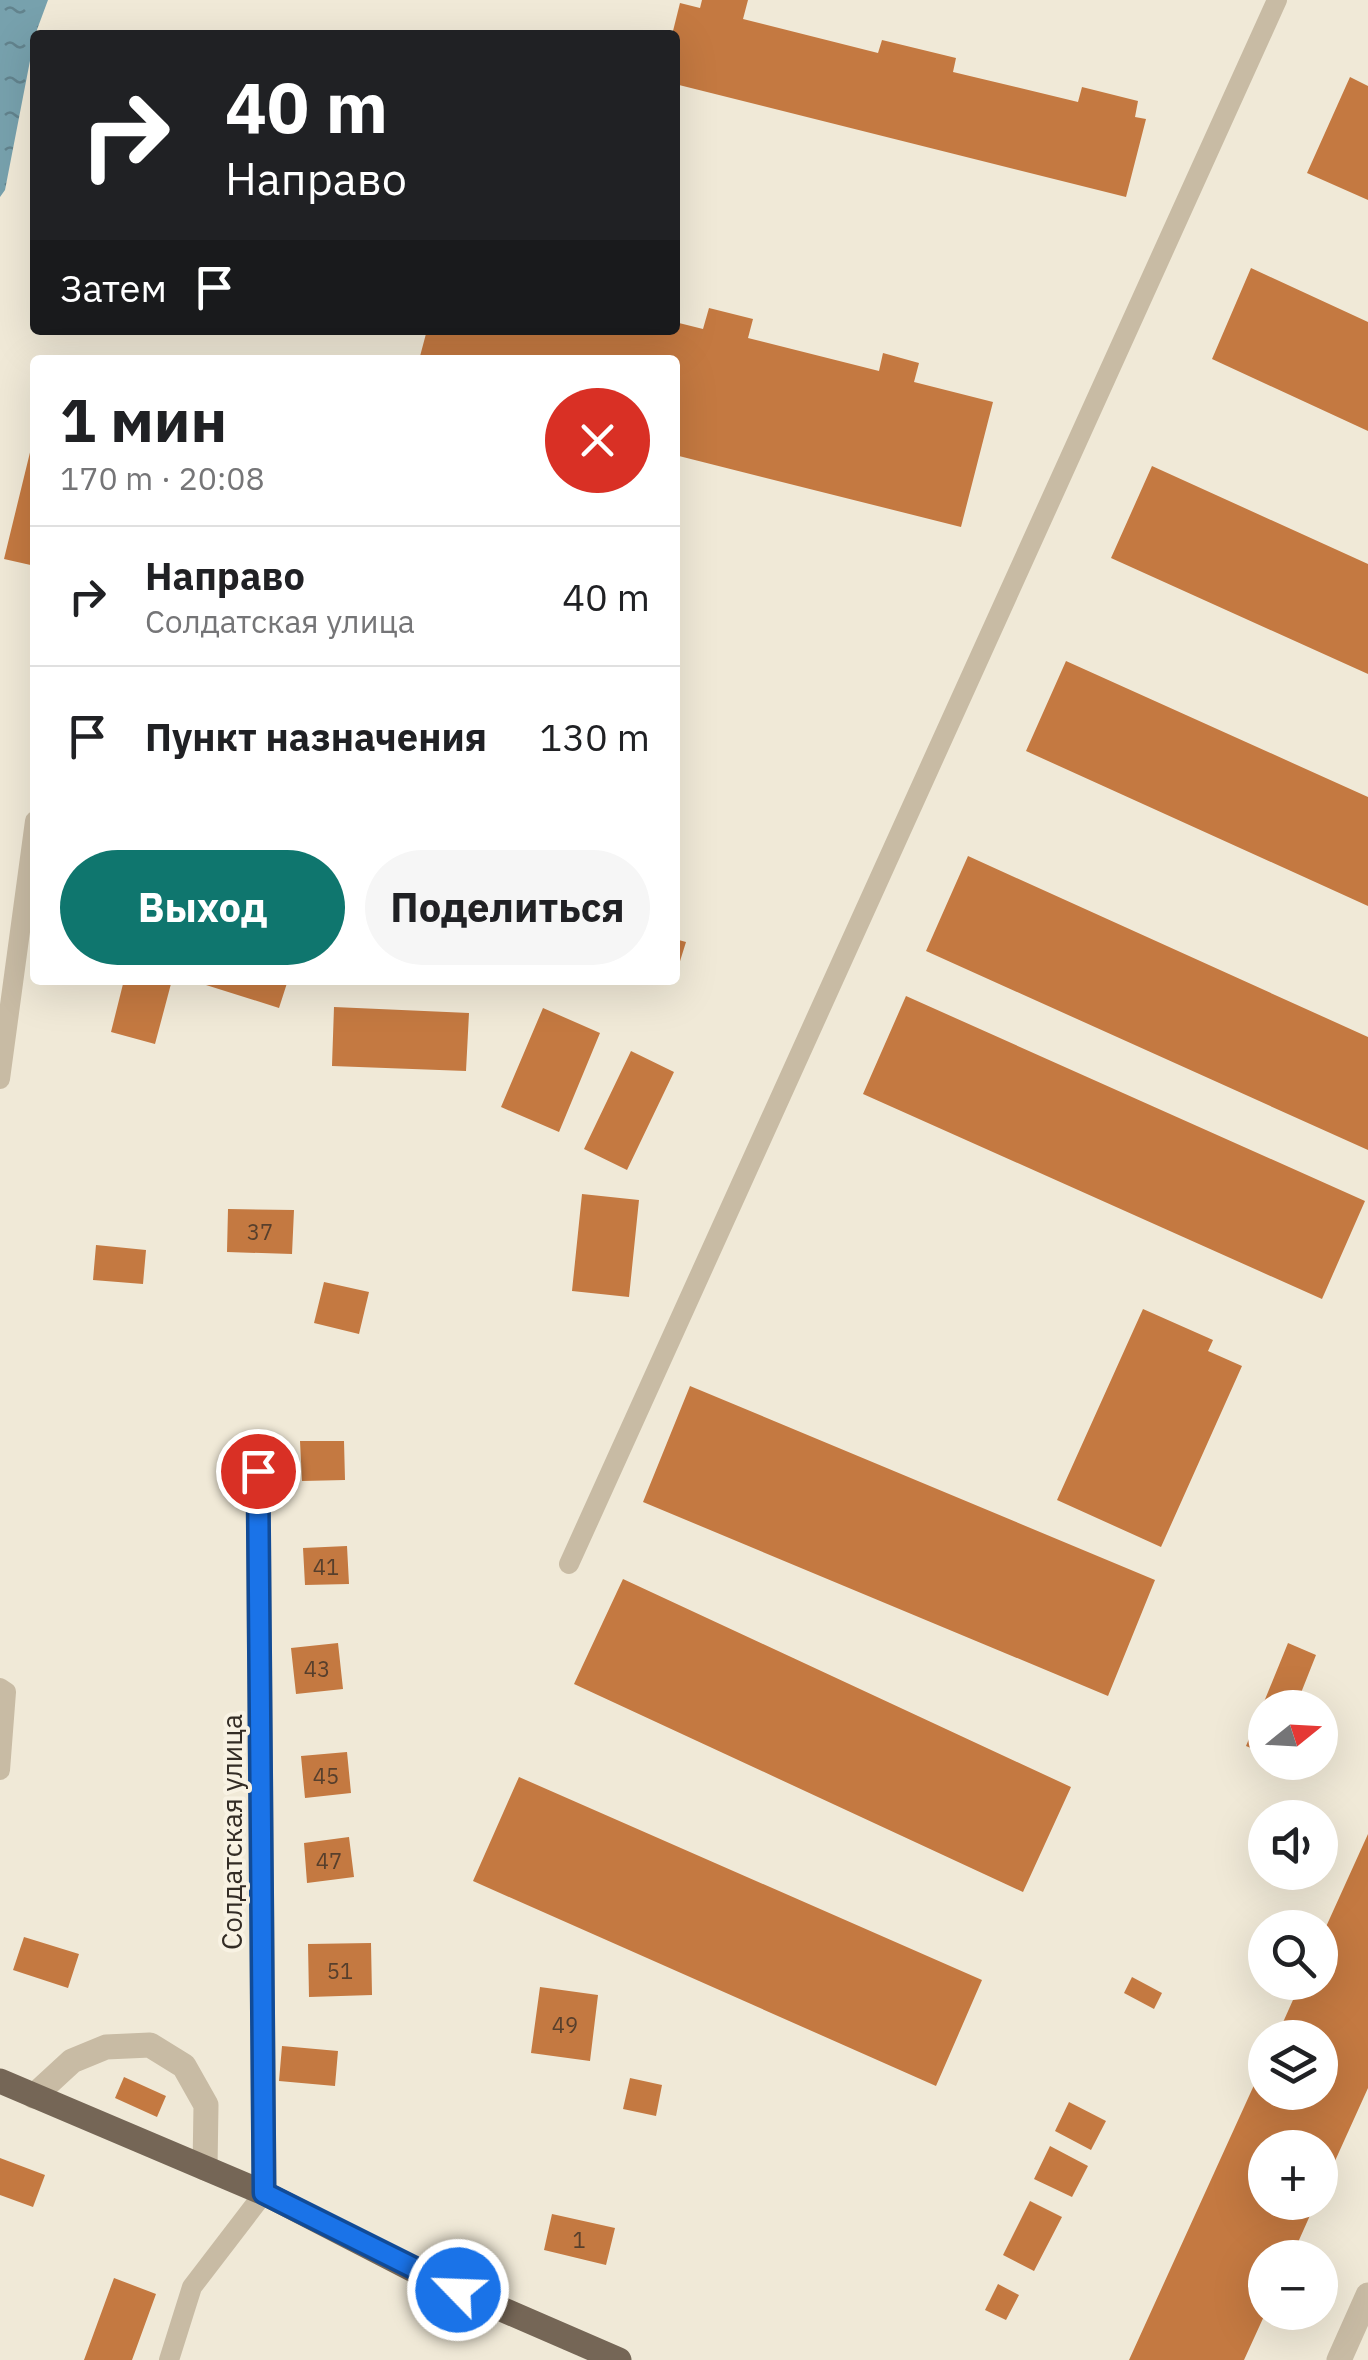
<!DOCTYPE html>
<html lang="ru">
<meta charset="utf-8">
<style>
:root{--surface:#fff;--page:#f6f6f6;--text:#202124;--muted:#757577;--line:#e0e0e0;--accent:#0f766e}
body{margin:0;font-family:"IBM Plex Sans",sans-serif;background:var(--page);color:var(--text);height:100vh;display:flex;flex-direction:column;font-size:38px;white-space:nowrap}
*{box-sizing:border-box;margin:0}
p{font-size:32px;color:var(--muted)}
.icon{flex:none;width:55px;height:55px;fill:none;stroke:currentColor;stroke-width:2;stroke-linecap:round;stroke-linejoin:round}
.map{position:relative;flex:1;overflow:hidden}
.side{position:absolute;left:30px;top:355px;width:650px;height:630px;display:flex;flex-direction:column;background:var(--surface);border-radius:10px;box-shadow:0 10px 40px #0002}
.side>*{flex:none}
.hud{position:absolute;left:30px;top:30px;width:650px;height:305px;border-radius:10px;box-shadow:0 10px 40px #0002;background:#202124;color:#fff;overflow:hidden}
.needle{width:65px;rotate:72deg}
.tools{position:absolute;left:1248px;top:1690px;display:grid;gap:20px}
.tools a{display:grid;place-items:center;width:90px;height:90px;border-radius:50%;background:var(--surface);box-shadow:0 10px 40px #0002;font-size:50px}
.pin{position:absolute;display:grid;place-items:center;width:85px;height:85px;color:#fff;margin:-42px;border:5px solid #fff;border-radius:50%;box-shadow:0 2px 10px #0007}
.me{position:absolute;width:110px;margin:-55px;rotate:294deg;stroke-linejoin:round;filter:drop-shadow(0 0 8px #0008)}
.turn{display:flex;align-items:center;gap:35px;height:210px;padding:0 30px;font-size:45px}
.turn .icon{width:130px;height:130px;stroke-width:2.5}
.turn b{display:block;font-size:70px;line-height:85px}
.then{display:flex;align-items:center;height:95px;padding:0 30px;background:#0003;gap:20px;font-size:38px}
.round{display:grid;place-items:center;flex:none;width:105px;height:105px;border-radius:52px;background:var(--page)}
.head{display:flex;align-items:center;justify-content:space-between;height:170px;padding:0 30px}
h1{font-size:60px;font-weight:800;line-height:75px}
.cta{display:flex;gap:20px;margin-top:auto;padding:20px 30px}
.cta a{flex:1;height:115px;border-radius:60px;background:var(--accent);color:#fff;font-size:40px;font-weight:800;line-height:115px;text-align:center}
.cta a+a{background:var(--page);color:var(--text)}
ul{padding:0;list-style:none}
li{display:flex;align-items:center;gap:30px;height:140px;padding:0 30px;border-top:2px solid var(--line)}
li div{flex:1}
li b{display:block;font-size:38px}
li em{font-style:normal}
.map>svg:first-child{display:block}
</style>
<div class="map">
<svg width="1368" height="2360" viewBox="0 0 1368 2360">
<defs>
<pattern id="water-ripples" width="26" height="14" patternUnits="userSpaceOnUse" patternTransform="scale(2.5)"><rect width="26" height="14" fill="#77a1ad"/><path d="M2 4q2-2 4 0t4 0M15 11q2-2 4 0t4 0" fill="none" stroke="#62838d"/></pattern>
</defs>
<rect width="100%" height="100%" fill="#f0e9d7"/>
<!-- water -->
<path fill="url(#water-ripples)" d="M0 0H48L35 35 5 190 0 197Z"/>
<!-- building -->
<path fill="#c47941" d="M702 0H748L743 19 878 53 882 40 956 58 953 72 1078 102 1082 87 1138 101 1135 117 1146 119 1126 197 675 84V35H672L680 3 700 8Z
M1350 77 1368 86V200L1307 173Z
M1251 268 1368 322V431L1212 359Z
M709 308 753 319 748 338 879 371 883 353 919 363 914 382 993 402 961 527 675 455V360H419L427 330H675V322L703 329Z
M34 436H35V566L4 559Z
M1152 466 1368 564V674L1111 558Z
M1066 661 1368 797V906L1026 751Z
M968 856 1368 1037V1150L926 951Z
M675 939 686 942 676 974H675Z
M124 980H172L155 1044 111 1032Z
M208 980H288L279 1008 206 985Z
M906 996 1365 1201 1322 1299 863 1094Z
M334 1007 469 1013 466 1071 332 1066Z
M543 1008 600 1033 559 1132 501 1107Z
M631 1051 674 1072 627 1170 584 1149Z
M582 1194 639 1200 629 1297 572 1291Z
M228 1209 294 1210 292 1254 227 1252Z
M96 1245 146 1250 143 1284 93 1280Z
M324 1282 369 1292 359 1334 314 1323Z
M1143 1309 1213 1340 1208 1351 1242 1366 1161 1547 1057 1500Z
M690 1386 1155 1580 1108 1696 643 1502Z
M300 1441H344L345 1480 302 1481Z
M347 1546 349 1584 305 1585 303 1548Z
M623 1579 1071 1787 1023 1892 574 1684Z
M338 1643 343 1689 296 1694 291 1648Z
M1288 1643 1316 1655 1295 1708H1265V1754L1246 1746Z
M347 1752 351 1793 305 1798 301 1756Z
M519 1777 982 1980 936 2086 473 1881Z
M1368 1834V2088L1320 2194V2148H1265V2202H1316L1291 2258H1265V2314L1244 2360H1129L1265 2061V2092H1320V2038H1276L1301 1982H1320V1940Z
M349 1837 354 1877 307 1883 304 1843Z
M24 1937 79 1954 68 1988 13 1970Z
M371 1943 372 1995 309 1997 308 1944Z
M1132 1977 1162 1993 1154 2009 1124 1993Z
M540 1987 598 1995 590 2061 531 2053Z
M282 2046 338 2051 335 2086 279 2081Z
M124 2077 166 2096 157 2117 115 2098Z
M630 2078 662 2085 656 2116 623 2109Z
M1069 2102 1106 2121 1091 2150 1055 2131Z
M1050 2146 1088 2166 1072 2197 1034 2179Z
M0 2158 45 2175 33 2207 0 2195Z
M1030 2201 1062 2217 1034 2271 1003 2255Z
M552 2214 615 2228 606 2265 544 2250Z
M114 2278 156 2294 132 2360H84Z
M998 2284 1019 2295 1006 2320 985 2310Z"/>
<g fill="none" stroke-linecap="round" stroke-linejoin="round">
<!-- lane -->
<path stroke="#c8bba4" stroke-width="20" d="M0 1079 35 821
M569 1564 1277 0
M0 1688 6 1692 0 1770
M169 2360 192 2287 264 2193"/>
<!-- street -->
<path stroke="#c8bba4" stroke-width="25" d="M258 1471 264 2193
M34 2096 72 2061 106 2047 150 2045 184 2066 206 2105 205 2168
M1339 2360 1368 2295"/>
<!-- primary -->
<path stroke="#756656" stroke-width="25" d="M0 2081 264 2193 425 2276 619 2360"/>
</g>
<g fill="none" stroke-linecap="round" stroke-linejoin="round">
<defs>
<path id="route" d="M258 1471 264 2193 458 2290"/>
</defs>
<!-- route casing -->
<use href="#route" stroke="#114b97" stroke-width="25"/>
<!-- route -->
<use href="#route" stroke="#1a73e8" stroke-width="18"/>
</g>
<g text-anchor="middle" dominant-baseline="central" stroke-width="8" stroke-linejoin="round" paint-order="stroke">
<!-- number labels -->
<g font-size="22" fill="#573f2c">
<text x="260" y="1231">37</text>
<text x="326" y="1566">41</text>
<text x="317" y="1668">43</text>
<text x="326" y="1775">45</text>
<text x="329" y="1860">47</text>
<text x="340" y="1970">51</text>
<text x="565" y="2024">49</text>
<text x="579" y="2239">1</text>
</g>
<!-- street labels -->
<g font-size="28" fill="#332c25" stroke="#f8f2e3">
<text transform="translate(231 1832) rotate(-90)">Солдатская улица</text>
</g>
</g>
</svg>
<div class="tools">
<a><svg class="needle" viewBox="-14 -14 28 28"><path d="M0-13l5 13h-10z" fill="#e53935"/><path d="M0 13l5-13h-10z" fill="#757577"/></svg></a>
<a><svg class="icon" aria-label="sound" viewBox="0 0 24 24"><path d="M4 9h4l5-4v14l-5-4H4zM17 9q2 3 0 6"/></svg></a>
<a><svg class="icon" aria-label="search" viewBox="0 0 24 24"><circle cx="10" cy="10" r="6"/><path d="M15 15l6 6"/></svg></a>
<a><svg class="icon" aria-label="layers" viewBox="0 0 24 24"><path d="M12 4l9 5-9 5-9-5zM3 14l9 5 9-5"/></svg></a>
<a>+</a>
<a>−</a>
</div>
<div class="pin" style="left:258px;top:1471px;background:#d93025"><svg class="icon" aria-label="arrive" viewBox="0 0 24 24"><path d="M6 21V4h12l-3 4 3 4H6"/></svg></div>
<svg class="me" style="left:458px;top:2290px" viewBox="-20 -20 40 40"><circle r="17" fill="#1a73e8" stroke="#fff" stroke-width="3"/><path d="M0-11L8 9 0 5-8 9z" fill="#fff"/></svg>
<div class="hud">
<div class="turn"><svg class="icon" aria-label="right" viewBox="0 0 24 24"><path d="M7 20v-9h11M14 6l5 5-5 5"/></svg><div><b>40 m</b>Направо</div></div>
<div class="then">Затем<svg class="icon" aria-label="arrive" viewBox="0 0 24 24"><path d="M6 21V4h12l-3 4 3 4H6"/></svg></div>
</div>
<section class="side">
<div class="head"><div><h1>1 мин</h1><p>170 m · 20:08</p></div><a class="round" style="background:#d93025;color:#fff"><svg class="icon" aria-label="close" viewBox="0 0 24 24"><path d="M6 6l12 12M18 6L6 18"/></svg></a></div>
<ul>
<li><svg class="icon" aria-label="right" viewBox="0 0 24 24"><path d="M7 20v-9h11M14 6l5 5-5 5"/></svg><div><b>Направо</b><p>Солдатская улица</p></div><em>40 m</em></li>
<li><svg class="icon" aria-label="arrive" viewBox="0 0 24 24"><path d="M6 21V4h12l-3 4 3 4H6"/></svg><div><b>Пункт назначения</b></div><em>130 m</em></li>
</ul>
<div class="cta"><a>Выход</a><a>Поделиться</a></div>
</section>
</div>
